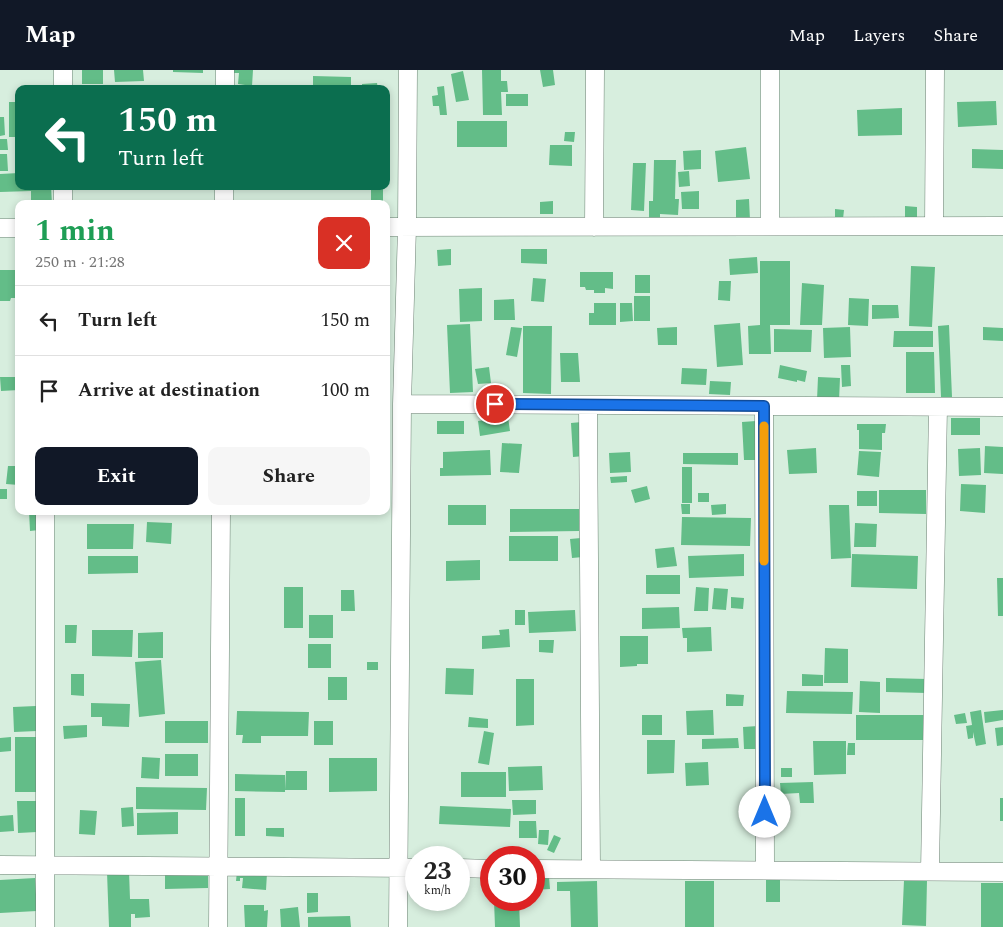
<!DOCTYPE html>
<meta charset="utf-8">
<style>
:root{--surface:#fff;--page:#f6f6f6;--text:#222;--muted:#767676;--line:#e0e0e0;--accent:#111827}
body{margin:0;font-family:Spectral,serif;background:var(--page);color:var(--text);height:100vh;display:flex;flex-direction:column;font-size:19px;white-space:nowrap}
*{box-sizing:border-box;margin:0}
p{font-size:16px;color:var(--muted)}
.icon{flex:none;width:28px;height:28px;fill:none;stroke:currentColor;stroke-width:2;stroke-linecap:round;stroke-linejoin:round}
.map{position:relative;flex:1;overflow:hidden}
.side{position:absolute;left:15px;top:130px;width:375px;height:315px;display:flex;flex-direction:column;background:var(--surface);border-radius:10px;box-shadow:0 2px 8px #0003}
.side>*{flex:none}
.banner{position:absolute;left:15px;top:15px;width:375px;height:105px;border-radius:10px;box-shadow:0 2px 8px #0003;background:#0b6e4f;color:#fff;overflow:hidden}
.speed{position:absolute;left:405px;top:776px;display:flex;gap:10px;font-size:25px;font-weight:700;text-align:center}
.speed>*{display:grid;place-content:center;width:65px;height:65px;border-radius:50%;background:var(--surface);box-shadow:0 2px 8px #0003;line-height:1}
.speed small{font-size:12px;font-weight:400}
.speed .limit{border:8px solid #d22;background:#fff;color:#111}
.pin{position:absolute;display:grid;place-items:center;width:42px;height:42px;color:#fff;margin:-21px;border:2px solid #fff;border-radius:50%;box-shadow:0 1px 5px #0007}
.me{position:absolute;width:55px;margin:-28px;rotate:0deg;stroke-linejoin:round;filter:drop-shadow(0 0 4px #0008)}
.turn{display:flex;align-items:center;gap:18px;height:105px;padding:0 20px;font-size:22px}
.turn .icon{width:65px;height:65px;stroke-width:2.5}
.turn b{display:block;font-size:35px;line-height:42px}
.round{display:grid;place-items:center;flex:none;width:52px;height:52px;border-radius:10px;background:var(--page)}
.summary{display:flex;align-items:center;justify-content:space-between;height:85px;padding:0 20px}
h1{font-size:30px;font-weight:700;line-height:38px;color:#1e9e55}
.primary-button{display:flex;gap:10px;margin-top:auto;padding:10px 20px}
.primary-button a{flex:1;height:58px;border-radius:10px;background:var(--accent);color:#fff;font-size:20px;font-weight:700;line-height:58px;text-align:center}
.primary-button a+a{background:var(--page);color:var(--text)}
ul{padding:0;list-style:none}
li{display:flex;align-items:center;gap:15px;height:70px;padding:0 20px;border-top:1px solid var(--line)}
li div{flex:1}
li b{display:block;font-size:19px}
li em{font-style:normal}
header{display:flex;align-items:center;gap:30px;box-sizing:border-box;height:70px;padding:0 25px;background:var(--accent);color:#fff}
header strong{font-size:24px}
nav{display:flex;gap:28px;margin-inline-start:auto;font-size:18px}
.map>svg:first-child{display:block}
</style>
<header>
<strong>Map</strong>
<nav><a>Map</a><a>Layers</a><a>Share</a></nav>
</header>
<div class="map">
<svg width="1003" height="857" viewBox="0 0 1003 857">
<rect width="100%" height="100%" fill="#d7eede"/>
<!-- building -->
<path fill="#63bd88" d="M82 0H103V14H82Z
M114 0H143L144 11 115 12Z
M173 0H203V3L173 2Z
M233 0H253L252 16 238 14 239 3H233Z
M482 0H501V11H507L508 22H501L502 45H483Z
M540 0H553L555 15 543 17Z
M463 1 469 30 456 32 451 4Z
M313 6 351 7V19H313Z
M377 13 378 19H362V14Z
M444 16 447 45H440L439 36H433L432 26 438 25 437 17Z
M506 24H528V36H506Z
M996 31 997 55 958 57 957 32Z
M9 32H19V67H9Z
M902 38V65L858 66 857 40Z
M0 47H4L5 65 0 66Z
M457 51H507V77H457Z
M565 62H575L574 72 564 71Z
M0 69H7L8 80H0Z
M550 75H572V96L549 95Z
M746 77 750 109 718 112 715 81Z
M972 79 1003 80V99L972 98Z
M701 80V99L684 100 683 81Z
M0 84H7L8 101H0Z
M654 90H676L675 129H679L678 145 660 144V151H649V131H653Z
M633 93H646L644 141 631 140Z
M689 101 690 116 679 117 678 102Z
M19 103V116H51L52 134H31V121L0 122V104Z
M162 116H203V118H162Z
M371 116H383V134H371Z
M699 121V139H682L681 122Z
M749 129 750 150H736V130Z
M553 131V144H540V132Z
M905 136 917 137V147H905Z
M835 139 844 140 843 149H835Z
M451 179V195L438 196 437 180Z
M521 179H547V194L521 193Z
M757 187 758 203 730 205 729 189Z
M760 191H790V255H770L771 284H749L748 256 760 255Z
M911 196 935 197 932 257 909 256Z
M0 200H17V228H11L10 231H0Z
M580 202H613V219L605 218V223H594V220H586L585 217H580Z
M635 205H650V223H635Z
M533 208 546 209 544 232 531 231Z
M719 211H731L730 231 718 230Z
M802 213 824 215 822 255H800Z
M482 218V251L460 252 459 219Z
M634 226H650V251H634Z
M849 228 869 229 868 256 848 255Z
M514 229 515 250H494V230Z
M594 233H616V255H589V243H594Z
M620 233H632L633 251 620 252Z
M872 235H898L899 248 872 249Z
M740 253 743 295 717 297 714 255Z
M470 254 473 322 450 323 447 255Z
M949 255 952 327H941L938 256Z
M523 256H552L551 324 523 323Z
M511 257 522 258 517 287 506 285Z
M677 257V275H658L657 258Z
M850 257 851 287 824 288 823 258Z
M983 257 1003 258V271L983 270Z
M774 259 812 260 811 282H774Z
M894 261H933V277H893Z
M906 282H934L935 323H906Z
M560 283H578L580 312H561Z
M780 295 807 301 805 312 797 310V312L778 308Z
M841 295H850L851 316 842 317Z
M489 297 491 313 478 314 475 299Z
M682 298 707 299 706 315 681 314Z
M0 307H19V320L1 321Z
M818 307 840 308 839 331 817 330Z
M710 311 731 312 730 325 709 324Z
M508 347 510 361 480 366 478 351Z
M951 348H980V365H951Z
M437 351H464V364H437Z
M756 351 758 390H744L742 352Z
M582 352 584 386 573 387 571 353Z
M857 354H886L885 363H882V380L859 379V360H857Z
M502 373 522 374 519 403 500 402Z
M985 376 1003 377V404L984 403Z
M816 378 817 403 789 404 787 380Z
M980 378 981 405 959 406 958 379Z
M490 380 491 405 440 406V398H443V382Z
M859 381 881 382 879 407 857 405Z
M630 382 631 402 610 403 609 383Z
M683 383H738V395L683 394Z
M8 396H19V415L6 414Z
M682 397H692V433H682Z
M627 406V412L611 413 610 407Z
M961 414 986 415 985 443 960 441Z
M647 416 650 429 635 433 631 420Z
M0 419H7V429H0Z
M879 420H926V444L879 443Z
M857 421H877V436H857Z
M698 423H709V432H698Z
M681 434H690V444H682Z
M726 434V444L712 445 711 435Z
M448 435H486V455H448Z
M829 435H849L851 488 831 489Z
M510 439H579V461L510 462Z
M29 441H37L39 460 30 461Z
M682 447 751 448 750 476 681 475Z
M147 452 172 453 171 474 146 472Z
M855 453 877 454 876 477H854Z
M87 454H134L133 479H87Z
M509 466H558V491H509Z
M581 468 583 487 572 488 570 469Z
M674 477 677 496 657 498 655 479Z
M744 484V506L689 508 688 486Z
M852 484 918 486 917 519 851 517Z
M88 486H138V503L88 504Z
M480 490V510L446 511V491Z
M646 505H680V524H646Z
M997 508H1003V546H998Z
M284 517H303V558H284Z
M696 517 709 518 708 541H694Z
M714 518 728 519 726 540 712 539Z
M341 520H354L355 541H341Z
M731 527 744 528 743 539 731 538Z
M679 537 680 558 642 559V538Z
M515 540H525V555H515Z
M575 540 576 561 529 563 528 542Z
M309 545H333V568H309Z
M65 555H77L76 573H65Z
M711 557 712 581 687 582V568H683L682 558Z
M509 559 510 577 482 579V566L500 565 499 560Z
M92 560H133L132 587 92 586Z
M163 562V588H138V563Z
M620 566H648V594H637V596L620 597Z
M539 570H554L553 583 539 582Z
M308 574H331V598H308Z
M825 578 848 579V613H824Z
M161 590 165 644 139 647 135 592Z
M367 592H378V600H367Z
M446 598 474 599 473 625 445 624Z
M71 604H84V626L71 625Z
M802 604 823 605V616H802Z
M328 607H347V630H328Z
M886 608 927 609V623L886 622Z
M516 609H534V655L516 656Z
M860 611 880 612V643L859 642Z
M787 621 853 622 852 644 786 643Z
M726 624 744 625 743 636H726Z
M91 633 130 634 129 657 102 656V647H91Z
M36 636 37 661 14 662 13 637Z
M713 640 714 665H687L686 641Z
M981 640 986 674 976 676 973 662V668L968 669 966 656 972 655 970 642Z
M1003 640V650L985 653 984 642Z
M237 641 309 642 308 666H261V673H242L243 665H236Z
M965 643 967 653 956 654 954 645Z
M642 645H662V665H642Z
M856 645H926V670H856Z
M469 647 488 649V658L468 657Z
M165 651H208V673H165Z
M314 651H333V675H314Z
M87 655V667L64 669 63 656Z
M758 656 759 679H744L743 657Z
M1003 657V675L997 676 995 658Z
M484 661 494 663 489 695 478 693Z
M11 667V681L0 682V668Z
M15 667H36V722H15Z
M738 668 739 678 702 679V669Z
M647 670H675L674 703 647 704Z
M813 671H846V704L814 705Z
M848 673H855V685H847Z
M165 684H198V706H165Z
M142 687 160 688 159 709 141 708Z
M329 688H377V721L329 722Z
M708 692 709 715 686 716 685 693Z
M542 696 543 720 509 721 508 697Z
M781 698H792V707H781Z
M286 701H307V720H285Z
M461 702H506V727H461Z
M235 704 285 705V722L235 721Z
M813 712 814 733H800L799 723 781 724 780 713Z
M136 717 207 718 206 740 136 739Z
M235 728H245V766H235Z
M1000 728H1003V751H1000Z
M512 730H536V744L513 745Z
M17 731H37V762L18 763Z
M440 736 511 739 510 757 439 754Z
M133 737 134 756 122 757 121 738Z
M80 740 97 741 95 765 79 764Z
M178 742V764L137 765V743Z
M13 745 14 761 0 762V746Z
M519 751H536L537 768H519Z
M266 758H284V767L266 766Z
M539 760H549L548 775 538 774Z
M554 765 561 768 554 783 547 780Z
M208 800V818L165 819V804Z
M129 801 130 829H149L150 847 135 848V844H131V857H109L107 802Z
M237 801 267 803 266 820 242 818 243 808H240V811H236Z
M549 807 550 819 534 820V808Z
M35 808 37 841 0 843V810Z
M766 808 780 809V832H766Z
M904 810H927L926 856 902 855Z
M597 811 598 857H571L570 821H557V812Z
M685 811H714V857H685Z
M981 813H1003V857H981Z
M307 823H318V842L307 843Z
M494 830H519L520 857H495Z
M244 835H264V841L268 840 267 857H245Z
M298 837 300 857H281L280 839Z
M350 846 351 857H308V847Z"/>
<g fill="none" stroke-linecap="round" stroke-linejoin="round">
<defs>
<path id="minor" d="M63 0V19
M225 19V0
M63 116V134
M224 134V116
M770 156V0
M934 156 935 0
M386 157 1003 156
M594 157 595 0
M0 158H19
M402 334 1003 337
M588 335 591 799
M764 336 765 800
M0 795 416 798
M459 798 491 799
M534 799 1003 802
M930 801 938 337
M45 857V441
M218 857 221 441
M398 857 402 334 407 157 408 0"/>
</defs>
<!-- minor casing -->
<use href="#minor" stroke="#6d8274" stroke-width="19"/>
<!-- minor -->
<use href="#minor" stroke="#fff" stroke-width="18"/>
</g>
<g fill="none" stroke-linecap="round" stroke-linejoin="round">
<defs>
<path id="route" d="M495 334 764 336 765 742"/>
</defs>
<!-- route casing -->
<use href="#route" stroke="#114b97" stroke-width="12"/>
<!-- route -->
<use href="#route" stroke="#1a73e8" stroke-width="9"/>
<!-- slow -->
<path stroke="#f59e0b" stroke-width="9" d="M764 356V491"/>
</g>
</svg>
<div class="speed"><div>23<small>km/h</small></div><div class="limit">30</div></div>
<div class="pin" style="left:495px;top:334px;background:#d93025"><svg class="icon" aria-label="arrive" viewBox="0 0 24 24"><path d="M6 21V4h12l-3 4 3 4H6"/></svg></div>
<svg class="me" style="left:765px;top:742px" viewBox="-20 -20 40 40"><circle r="19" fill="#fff"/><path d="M0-13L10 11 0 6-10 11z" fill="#1a73e8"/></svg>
<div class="banner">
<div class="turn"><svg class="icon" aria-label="left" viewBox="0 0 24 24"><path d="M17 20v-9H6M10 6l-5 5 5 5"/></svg><div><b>150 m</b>Turn left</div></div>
</div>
<section class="side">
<div class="summary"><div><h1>1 min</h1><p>250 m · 21:28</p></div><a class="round" style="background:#d93025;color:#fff"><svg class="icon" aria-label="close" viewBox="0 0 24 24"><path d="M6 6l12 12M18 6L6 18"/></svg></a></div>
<ul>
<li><svg class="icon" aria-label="left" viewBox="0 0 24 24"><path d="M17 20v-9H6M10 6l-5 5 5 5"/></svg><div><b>Turn left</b></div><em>150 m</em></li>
<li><svg class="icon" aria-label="arrive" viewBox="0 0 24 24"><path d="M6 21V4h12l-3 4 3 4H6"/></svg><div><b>Arrive at destination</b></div><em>100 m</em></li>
</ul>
<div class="primary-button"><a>Exit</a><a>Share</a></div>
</section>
</div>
